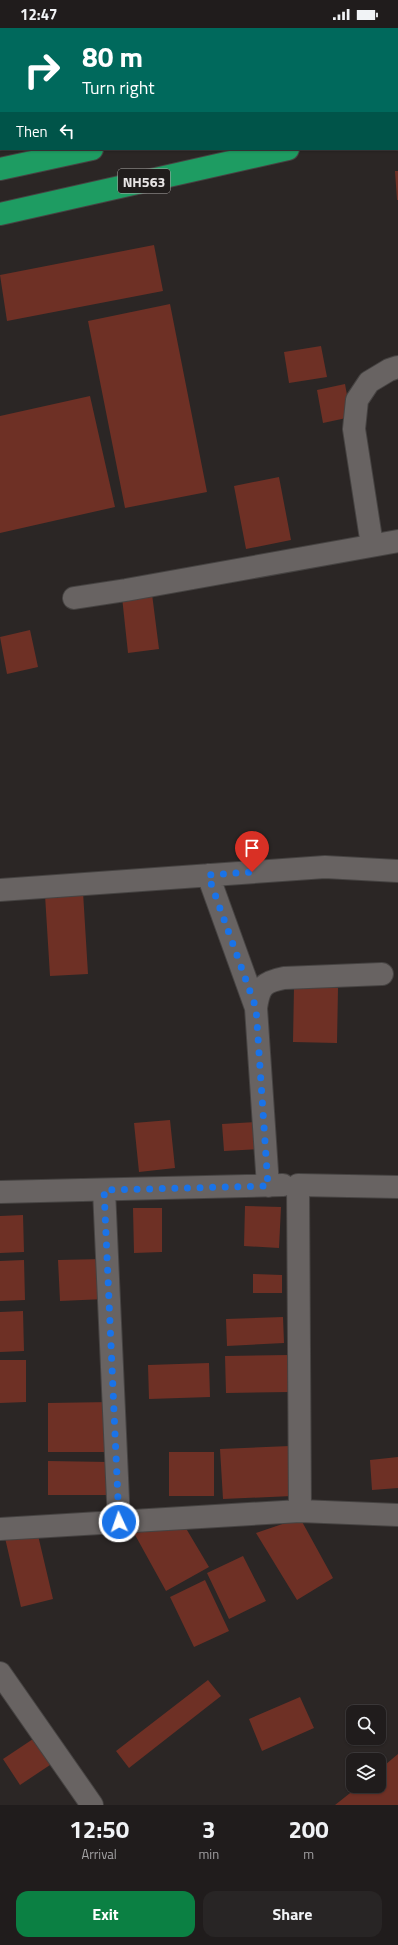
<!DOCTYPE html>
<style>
:root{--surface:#201c1c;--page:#282525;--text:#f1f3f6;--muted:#a2a1a3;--line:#3d3a3b;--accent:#0b8043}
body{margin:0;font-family:"Titillium Web",sans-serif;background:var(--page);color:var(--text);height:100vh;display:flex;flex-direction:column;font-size:15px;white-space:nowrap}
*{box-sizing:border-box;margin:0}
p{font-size:13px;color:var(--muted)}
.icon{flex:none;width:22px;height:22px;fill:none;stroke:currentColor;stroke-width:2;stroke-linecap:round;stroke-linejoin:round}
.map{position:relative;height:1777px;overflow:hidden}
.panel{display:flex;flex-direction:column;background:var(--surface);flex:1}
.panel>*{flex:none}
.hud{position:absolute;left:0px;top:0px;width:398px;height:122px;box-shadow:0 1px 3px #0004,0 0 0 1px var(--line);background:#00695c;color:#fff;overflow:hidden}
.buttons{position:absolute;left:346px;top:1677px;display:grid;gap:8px}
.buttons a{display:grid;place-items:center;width:40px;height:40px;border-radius:8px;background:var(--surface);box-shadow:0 1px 3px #0004,0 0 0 1px var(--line);font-size:20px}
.pin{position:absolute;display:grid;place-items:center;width:34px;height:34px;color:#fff;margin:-41px -17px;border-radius:50% 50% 50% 0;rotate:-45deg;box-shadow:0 0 4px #0007}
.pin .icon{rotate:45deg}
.me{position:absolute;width:44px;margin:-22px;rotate:357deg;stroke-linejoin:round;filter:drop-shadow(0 0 3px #0008)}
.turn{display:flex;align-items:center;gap:14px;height:84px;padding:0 16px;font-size:18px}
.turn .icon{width:52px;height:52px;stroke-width:2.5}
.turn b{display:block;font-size:28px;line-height:34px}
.then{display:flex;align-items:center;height:38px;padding:0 16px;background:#0003;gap:8px;font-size:15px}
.eta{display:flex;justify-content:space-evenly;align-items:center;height:68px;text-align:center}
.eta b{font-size:24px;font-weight:700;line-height:28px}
.cta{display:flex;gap:8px;margin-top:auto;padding:8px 16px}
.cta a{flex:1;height:46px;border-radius:12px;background:var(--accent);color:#fff;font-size:16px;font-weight:700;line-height:46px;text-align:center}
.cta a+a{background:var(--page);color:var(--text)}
.status{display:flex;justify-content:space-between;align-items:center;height:28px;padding:0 20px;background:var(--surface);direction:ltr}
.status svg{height:11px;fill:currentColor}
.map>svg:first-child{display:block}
</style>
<div class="status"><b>12:47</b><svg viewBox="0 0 49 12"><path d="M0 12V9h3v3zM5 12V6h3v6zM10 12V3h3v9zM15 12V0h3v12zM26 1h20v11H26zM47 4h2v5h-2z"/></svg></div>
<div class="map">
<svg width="398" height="1777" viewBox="0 0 398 1777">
<rect width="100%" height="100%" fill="#2b2625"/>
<!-- building -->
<path fill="#6e3025" d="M395 143H398V172H397Z
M154 217 163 263 7 293 0 247Z
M170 276 207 464 125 480 88 293Z
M321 318 327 349 289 355 284 324Z
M345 356 351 389 323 395 317 362Z
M90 368 115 479 0 505V388Z
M279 449 291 512 246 521 234 458Z
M152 566 159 621 128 625 122 569Z
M30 602 38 639 7 646 0 609Z
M83 864 88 946 50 948 45 867Z
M294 959 338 960 337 1015 293 1014Z
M170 1092 175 1140 139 1144 134 1095Z
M257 1094 259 1121 224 1123 222 1096Z
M245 1178 281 1179 279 1220 244 1218Z
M133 1180H162V1224L134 1225Z
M23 1187 24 1224 0 1225V1188Z
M103 1231 105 1271 60 1273 58 1232Z
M24 1232 25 1272 0 1273V1233Z
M253 1246 282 1247V1265H253Z
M23 1283 24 1323 0 1324V1284Z
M283 1289 284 1315 227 1318 226 1291Z
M289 1327 290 1364 226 1365 225 1328Z
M0 1332H26V1374L0 1375Z
M209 1335 210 1369 149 1371 148 1337Z
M111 1374V1424H48V1375Z
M290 1418 292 1468 223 1471 220 1421Z
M169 1424H214V1468H169Z
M398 1429V1460L372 1462 370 1432Z
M48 1433 109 1434V1467H48Z
M300 1490 333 1550 297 1572 256 1505Z
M184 1497 209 1539 166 1563 134 1505Z
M37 1503 53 1571 21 1579 5 1510Z
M243 1528 266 1573 229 1591 207 1545Z
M205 1552 229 1603 194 1619 170 1569Z
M208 1652 221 1668 129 1740 116 1723Z
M300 1669 314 1700 262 1723 249 1691Z
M39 1707 56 1733 20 1757 3 1731Z
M398 1726V1777H335L359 1758H379V1742Z"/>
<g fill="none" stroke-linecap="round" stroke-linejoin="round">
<defs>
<path id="street" d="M189 0V1
M372 517 354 401 357 372 369 354 389 342 398 339
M74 570 126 562 398 513
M208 847 256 980
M0 862 325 839 398 843
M268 1158 256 980C259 959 263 954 284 950L382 946
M104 1162 119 1494
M0 1164 283 1157
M300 1483 398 1487
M0 1501 300 1483 298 1157 398 1159"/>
<path id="secondary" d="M0 1645 92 1777"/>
<path id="highway" d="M397 58 398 57
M397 97H398
M0 141 92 121
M0 186 288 121"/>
</defs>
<!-- street casing -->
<use href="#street" stroke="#464342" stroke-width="24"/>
<!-- secondary casing -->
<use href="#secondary" stroke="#464342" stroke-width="24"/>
<!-- highway casing -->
<use href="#highway" stroke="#464342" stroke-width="24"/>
<!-- street -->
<use href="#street" stroke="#686362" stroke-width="22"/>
<!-- secondary -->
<use href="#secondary" stroke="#686362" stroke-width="22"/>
<!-- highway -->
<use href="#highway" stroke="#1e9c62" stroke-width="22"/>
</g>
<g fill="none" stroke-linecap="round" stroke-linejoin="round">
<!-- route -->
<path stroke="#1a73e8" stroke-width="7" stroke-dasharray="0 12.6" d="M119 1494 104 1162 268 1158 256 980 208 847 252 844"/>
</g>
<g text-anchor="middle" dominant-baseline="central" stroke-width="3.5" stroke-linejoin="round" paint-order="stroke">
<!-- shield labels -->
<rect fill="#211d1c" stroke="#adaaa9" stroke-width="1" x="118" y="141" width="52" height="24" rx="3"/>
<g font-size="14" font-weight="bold" fill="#e9e6e6">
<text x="144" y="153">NH563</text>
</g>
</g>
</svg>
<div class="buttons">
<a><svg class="icon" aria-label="search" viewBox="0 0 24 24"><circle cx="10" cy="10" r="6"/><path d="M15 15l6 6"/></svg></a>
<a><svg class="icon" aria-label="layers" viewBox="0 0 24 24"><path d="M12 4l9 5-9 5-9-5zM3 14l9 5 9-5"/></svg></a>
</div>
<div class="pin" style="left:252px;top:844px;background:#d93025"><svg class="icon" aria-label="arrive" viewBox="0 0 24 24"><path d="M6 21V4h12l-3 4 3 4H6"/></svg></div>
<svg class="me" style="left:119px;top:1494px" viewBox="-20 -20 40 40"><circle r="17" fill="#1a73e8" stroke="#fff" stroke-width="3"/><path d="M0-11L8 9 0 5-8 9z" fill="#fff"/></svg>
<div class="hud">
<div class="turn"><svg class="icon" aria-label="right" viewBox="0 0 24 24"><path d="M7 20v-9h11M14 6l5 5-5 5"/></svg><div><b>80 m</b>Turn right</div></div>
<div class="then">Then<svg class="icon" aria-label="left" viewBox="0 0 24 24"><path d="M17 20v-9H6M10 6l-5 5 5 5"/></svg></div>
</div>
</div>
<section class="panel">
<div class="eta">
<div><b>12:50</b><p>Arrival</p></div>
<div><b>3</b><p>min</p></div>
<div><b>200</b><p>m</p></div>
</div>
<div class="cta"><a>Exit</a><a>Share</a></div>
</section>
